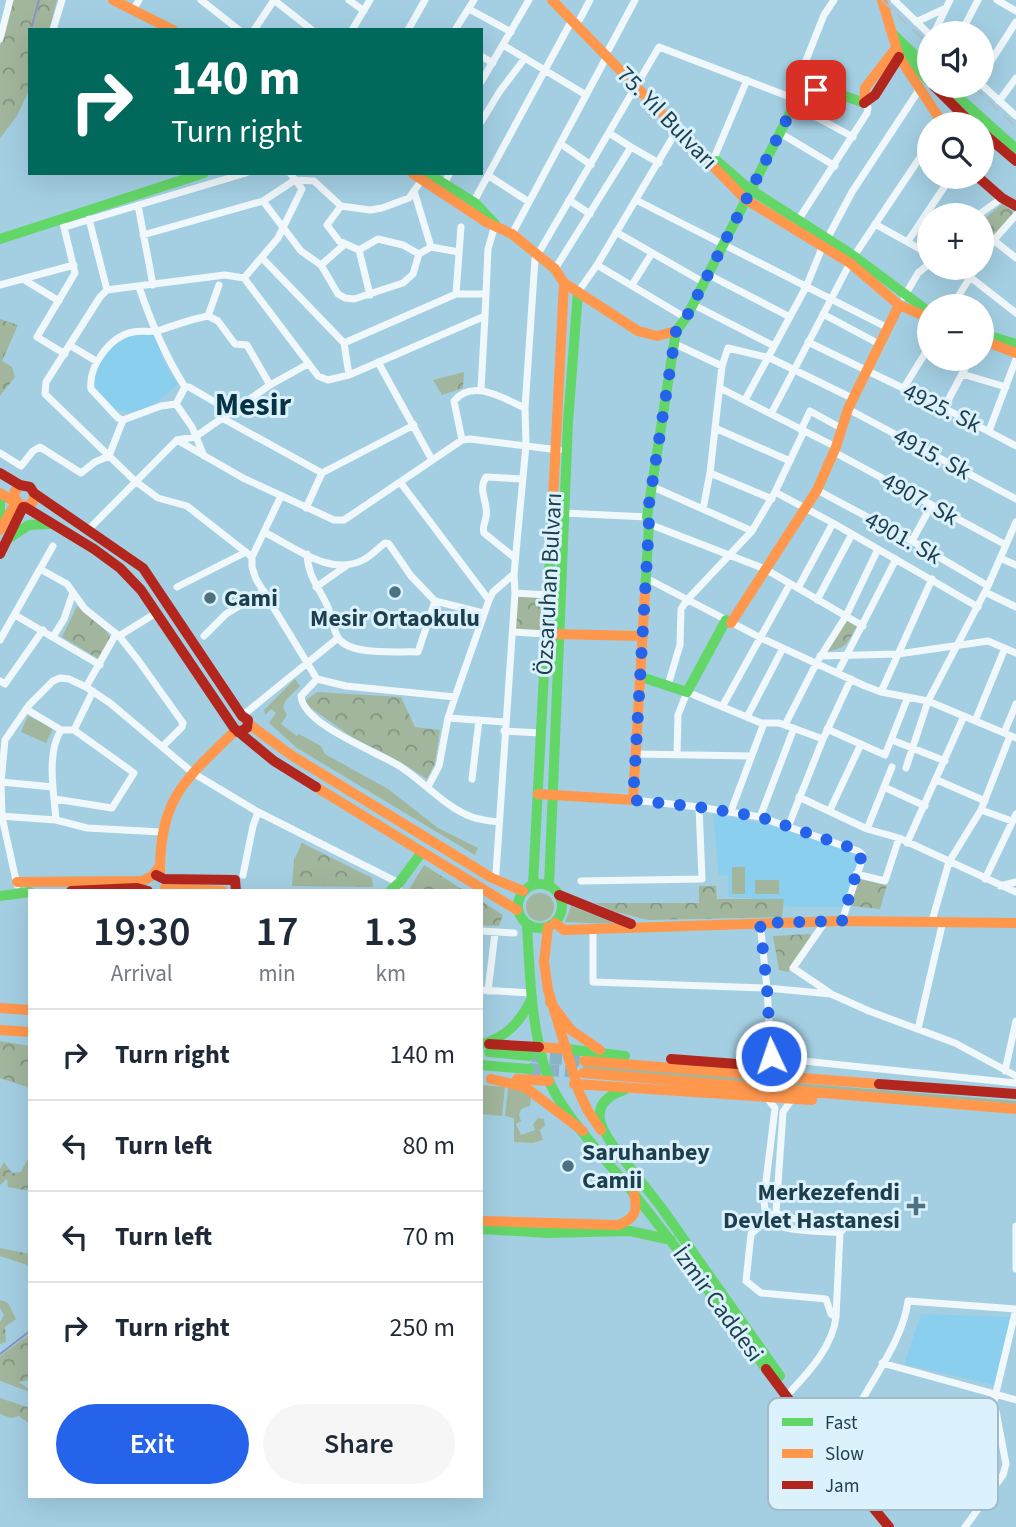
<!DOCTYPE html>
<meta charset="utf-8">
<style>
:root{--surface:#fff;--page:#f6f6f7;--text:#1f2937;--muted:#747a83;--line:#e0e1e3;--accent:#2563eb}
body{margin:0;font-family:"Source Sans 3",sans-serif;background:var(--page);color:var(--text);height:100vh;display:flex;flex-direction:column;font-size:26px;white-space:nowrap}
*{box-sizing:border-box;margin:0}
p{font-size:23px;color:var(--muted)}
.icon{flex:none;width:38px;height:38px;fill:none;stroke:currentColor;stroke-width:2;stroke-linecap:round;stroke-linejoin:round}
.map{position:relative;flex:1;overflow:hidden}
.drawer{position:absolute;left:28px;top:889px;width:455px;height:609px;display:flex;flex-direction:column;background:var(--surface);border-radius:0px;box-shadow:0 7px 28px #0002}
.drawer>*{flex:none}
.hud{position:absolute;left:28px;top:28px;width:455px;height:147px;border-radius:0px;box-shadow:0 7px 28px #0002;background:#00695c;color:#fff;overflow:hidden}
.tools{position:absolute;left:917px;top:21px;display:grid;gap:14px}
.tools a{display:grid;place-items:center;width:77px;height:77px;border-radius:50%;background:var(--surface);box-shadow:0 7px 28px #0002;font-size:35px}
.pin{position:absolute;display:grid;place-items:center;width:60px;height:60px;color:#fff;margin:-30px;border-radius:14px;box-shadow:0 4px 10px #0006}
.me{position:absolute;width:77px;margin:-38px;rotate:357deg;stroke-linejoin:round;filter:drop-shadow(0 0 5px #0008)}
.turn{display:flex;align-items:center;gap:24px;height:147px;padding:0 28px;font-size:32px}
.turn .icon{width:91px;height:91px;stroke-width:2.5}
.turn b{display:block;font-size:49px;line-height:60px}
.eta{display:flex;justify-content:space-evenly;align-items:center;height:119px;text-align:center}
.eta b{font-size:42px;font-weight:600;line-height:49px}
.cta{display:flex;gap:14px;margin-top:auto;padding:14px 28px}
.cta a{flex:1;height:80px;border-radius:42px;background:var(--accent);color:#fff;font-size:28px;font-weight:600;line-height:80px;text-align:center}
.cta a+a{background:var(--page);color:var(--text)}
ul{padding:0;list-style:none}
li{display:flex;align-items:center;gap:21px;height:91px;padding:0 28px;border-top:2px solid var(--line)}
li div{flex:1}
li b{display:block;font-size:26px}
li em{font-style:normal}
.map>svg:first-child{display:block}
</style>
<div class="map">
<svg width="1016" height="1527" viewBox="0 0 1016 1527">
<defs>
<pattern id="forest-crowns" width="20" height="18" patternUnits="userSpaceOnUse" patternTransform="scale(1.75)"><rect width="20" height="18" fill="#a2b69d"/><path d="M2 6a3 3 0 1 1 6 0M12 15a3 3 0 1 1 6 0" fill="none" stroke="#839582"/></pattern>
</defs>
<rect width="100%" height="100%" fill="#a4cfe3"/>
<!-- built -->
<path fill="#8bcfee" d="M156 333 163 361 178 384 154 405 130 413 114 409 92 384 99 362 110 348 133 334Z
M713 814 768 825 810 837 859 856 843 907H790L747 898 728 897V876L719 875Z
M921 1314 1010 1317 999 1386 904 1364Z"/>
<!-- grass -->
<path fill="#a2b69d" d="M295 679 300 686 286 700 283 707 287 715 281 724 297 736 299 734 321 746 325 754 388 789 438 828 478 848 475 855 297 748 269 723 276 713 271 709 265 715 264 710Z
M28 716 53 728 46 743 21 732Z
M732 867H745V894H732Z
M755 880H779V894H755Z
M526 907a14 14 0 1 1 28 0a14 14 0 1 1-28 0Z
M571 906 612 922 613 924 565 922Z
M583 1065 1016 1101V1104L583 1069Z
M481 1085 505 1087 502 1116 481 1114Z
M508 1088 524 1091 531 1097 530 1106 521 1109 519 1115 521 1121 516 1124 521 1135 535 1130 533 1124 538 1118 544 1119 545 1126 540 1130 543 1140 533 1143 514 1142V1118L505 1116Z"/>
<!-- forest -->
<path fill="url(#forest-crowns)" d="M12 0H57L49 30H30V88L17 116 0 138V47Z
M1002 204 1013 211 1014 215 994 239 982 229V221Z
M0 319 18 325 2 361 12 367 15 377 0 396Z
M464 372 463 388 442 395 433 380Z
M543 596 540 631 515 629 517 597Z
M77 606 106 631 110 637 99 659 62 637Z
M846 620 857 626C847 643 847 649 826 651Z
M317 692 401 697 415 727 440 730 435 763 427 779 402 763 352 737 308 706 305 701Z
M302 843 372 878 373 887 292 886 294 860Z
M424 865 465 891H408Z
M858 879 887 885 880 909 851 906Z
M699 886H716L717 899H784L782 917 648 920 616 912 595 903H699Z
M481 901 503 915 499 926 481 925Z
M809 934 811 935 788 972 779 970 773 936Z
M0 1041 30 1046V1088L0 1078Z
M27 1160H30V1191L8 1187 7 1179 0 1185V1169L4 1162 12 1173 21 1172Z
M0 1248 30 1254V1266L0 1256Z
M0 1300 8 1303 16 1319 5 1327 6 1342 0 1344V1322L4 1315 0 1308Z
M30 1334V1380L18 1382 30 1389V1392L0 1381V1356Z
M0 1398 30 1408V1422H27L19 1416 11 1418 0 1414Z"/>
<g fill="none" stroke-linecap="round" stroke-linejoin="round">
<!-- stream -->
<path stroke="#8c93c6" stroke-width="2" d="M32 26 39 0
M0 1354 30 1331"/>
<!-- highway-tunnel -->
<path stroke="#89b2c5" stroke-width="12" stroke-dasharray="12 6" stroke-linecap="butt" d="M532 1056 584 1061
M529 1069 581 1072"/>
<!-- street -->
<path stroke="#f1f8fb" stroke-width="7" d="M201 0 239 30
M274 0 312 30
M349 0 364 11
M894 0 929 34
M997 0 1016 11
M469 9 511 32
M133 10 139 0
M580 19 590 0
M916 22 946 8
M53 30 62 0
M254 30 274 0
M352 30 370 0
M408 30 425 0
M455 30 474 0
M934 33 950 0
M961 33 978 0
M0 39 10 0
M503 45 586 95
M609 49 635 0
M481 56 493 63
M982 75 1016 22
M639 81 659 47 798 100
M481 82 529 0
M982 85 1016 116
M791 98 824 15 834 0
M999 101 1016 78
M794 105 853 137
M481 122 500 91 525 58
M780 133 835 166
M561 144 591 165
M631 147 659 163
M714 158 747 80
M489 176 529 202
M444 183 450 173
M414 191 431 247 459 252
M569 200 590 214
M636 200 888 328
M263 201 301 251 321 265 338 294 345 298 354 299 403 283 413 274 419 254 431 247
M473 203 572 20
M138 205 153 285
M341 206 327 225 339 241 359 250 378 239 403 245 419 254
M978 215 1002 198
M89 219 107 290
M797 222 867 113 868 108 864 103
M63 223 75 273 37 337 65 354
M875 224 929 254
M65 227 246 173
M982 231 1016 258
M616 232 703 282
M512 234 607 56
M143 235 263 201 295 180 314 181 341 206 370 210 382 208 409 198 424 177
M827 239 852 192 919 90
M908 241 951 177
M359 250 370 295
M854 256 929 144
M263 259 344 343 349 375
M982 259 994 240 1016 215
M321 265 345 244
M597 265 686 318
M555 269 631 147 609 133
M707 274 790 317
M970 277 1016 313
M244 278 278 238 302 189 290 173
M23 279 59 301
M0 285 74 265
M632 285 652 253
M139 287C151 322 165 356 185 387
M578 292 597 265 677 130
M456 294 461 227
M904 297 918 273 929 264
M692 304 774 346
M952 306 976 268
M823 314 881 345
M208 316 218 321 235 344 247 345 270 385
M808 342 944 408 1016 446
M344 343 456 294H485
M673 343 722 366
M71 346 96 361
M378 362 431 458
M962 374 1006 387
M720 388 836 447
M481 389 485 316
M903 389 929 347
M745 400 806 287 822 248
M176 404 192 427 204 456
M944 408 970 359
M848 409 1016 499
M771 414 850 263
M222 418 322 473
M123 420 161 406 176 404 185 387H189L232 412
M715 428 790 461
M801 430 810 411 841 428
M989 431 1016 359
M177 440 243 478 334 520H344L462 440 470 439 559 450
M462 440 454 401C474 378 504 399 525 408
M834 452 1006 545
M0 453 21 466 33 451 40 447 81 473 95 462 109 456 123 420 118 418 91 389C88 367 110 336 133 332 142 330 151 333 160 330 176 325 191 319 208 316L219 285
M710 473 772 499
M400 482 489 600
M651 486 752 531
M817 490 912 541 988 586
M775 492 833 523 978 607
M281 496 252 557V567L256 579 317 679 346 686 455 697 489 600 493 592 514 574 526 445 525 408 535 259 636 86
M306 508 322 473 414 425
M703 509 710 473 722 366 728 348 770 358 854 399
M564 513 647 517
M649 524 765 569 863 626
M88 530 177 440 195 437 270 385 308 364
M266 533C294 547 330 577 363 560 371 556 377 549 385 543L389 544 411 576 435 601 418 652C397 651 352 656 339 639 332 630 332 614 326 603 317 585 308 575 307 554
M912 541 931 506
M252 557 187 506 158 498 135 481 45 394 46 382 100 297 107 290 114 289 225 275 244 278 318 376 328 380 349 375 485 316 488 249 495 225
M515 558 484 533C482 526 485 524 486 517 489 502 477 491 486 477L522 479
M1000 558 1016 565
M40 569 67 584 85 609 119 636 138 660 183 723 182 727 162 747
M646 578 761 638 865 686 881 692 928 701 1016 738
M177 587 246 552
M316 587 346 566
M798 588 833 523
M985 592 1016 607
M515 593 548 595
M817 600 852 534
M435 601 483 613
M15 615 100 665
M513 632 546 634
M119 636 156 613
M204 636 226 614 264 591
M53 637 64 619 73 593
M0 640 53 546
M820 656 898 654 988 641 1016 653
M838 672 896 559
M317 679 301 696C303 725 378 752 401 767 424 782 445 807 472 817 480 820 490 821 499 822
M0 681 5 684 43 630
M668 685 680 645 681 609 687 600 752 531 775 492 804 431
M86 687 116 634
M881 692 932 579
M722 707 790 584
M26 709 61 730
M242 716 338 638
M747 717 783 648
M448 718 505 722
M975 721 1005 648
M785 725 817 662 846 616 878 549
M827 729 885 755 908 697
M504 731 541 733
M1004 733 1016 704
M892 740 945 761
M636 754 751 756
M677 754 678 715 687 692 761 723H779L823 739
M906 768 928 701 988 586 1016 522
M472 779 479 720
M937 780 985 801
M1 782 53 787
M428 787 439 766 448 718 455 697
M884 787 925 806
M799 797 867 829 899 838 1016 892
M55 799 112 808 134 773 74 730
M633 800 699 807 760 817 858 851 862 854V860L842 921
M830 810 861 744
M981 810 1012 821
M731 811 764 723
M0 816 56 820C54 793 46 754 61 730H74L93 691
M760 817 794 728
M56 820 87 828 161 832
M788 827 823 739 851 679
M867 829 892 767
M907 843 964 716
M496 873 515 593 514 574
M856 874 885 881 899 838
M243 875 253 826 258 812
M985 879 1016 814
M581 881 702 879 699 807
M17 885 2 817 1 782 5 740 29 705 53 681 60 678 69 679 86 687 110 703 193 773 258 812 399 883 398 891
M1000 886 1016 882
M932 921 949 862 981 810 1010 736
M825 922 793 968 830 993
M760 923 767 988 771 1056 774 1058 1016 1083
M593 930V982L767 988 831 994 869 1011 955 1043 1016 1076
M481 931 514 933
M481 990 531 993
M488 991 495 933
M918 1029 943 921
M1005 1071 1016 1021
M768 1099 775 1108 764 1198C764 1206 765 1213 769 1220 779 1232 824 1231 840 1233
M776 1212 751 1234 746 1281 761 1293 826 1299 831 1314 836 1317 840 1233 844 1228 842 1223 785 1218 776 1212 783 1112 792 1099
M1016 1226V1269
M882 1363 1016 1400
M791 1391C810 1371 833 1345 836 1317
M855 1413C835 1437 815 1459 805 1489 811 1485 818 1482 822 1476 839 1456 845 1431 857 1409 875 1375 903 1339 908 1301L1016 1309
M965 1527 1003 1475 1006 1464 994 1401 1016 1309"/>
<!-- fast -->
<path stroke="#63d668" stroke-width="10" d="M892 33 929 69
M902 54 929 81
M946 86 1016 149
M717 161 748 188 851 254 929 312
M427 173 475 203 495 224
M0 239 204 173
M983 334 1016 344
M0 502V523
M9 538 29 525 49 524
M645 593 649 524 647 517 676 331 686 318 794 105C816 84 838 93 864 103
M641 677 687 692 726 620
M518 906a22 22 0 1 1 44 0a22 22 0 1 1-44 0Z
M533 885 552 518
M549 886 568 422 578 292
M390 891 399 883 422 852
M0 896 30 892
M527 925C530 977 531 1029 548 1078 560 1112 610 1164 634 1194 680 1251 723 1310 766 1369
M482 1044C507 1037 521 1021 532 998
M567 1049 625 1056
M489 1052 530 1056
M481 1065 529 1069
M617 1151 661 1207 780 1376
M621 1156C602 1132 583 1104 624 1090
M481 1229 548 1233 630 1231 671 1240"/>
<!-- slow -->
<path stroke="#ff974d" stroke-width="10" d="M113 0 173 30
M552 0 745 199 850 263 899 305 929 318
M882 0 899 57 943 124
M864 103 865 88 896 48
M412 173 486 222 512 234 555 269 564 283 638 331 657 336 676 331
M982 340 1016 353
M20 485 15 491 14 497 20 505 29 506 33 502 34 493
M0 493 13 501
M552 518 564 283
M0 530 15 504
M731 623 817 490 836 447 848 409 899 305
M553 634 643 636
M249 724 291 755 492 878 523 891
M316 787 517 910
M538 794 633 800 645 593
M160 876C159 798 184 781 236 730
M17 882 142 881 152 876 159 867
M165 888 223 891
M555 923 564 930 842 921 1016 923
M548 927 544 962 548 990 579 1092 588 1111 601 1130
M550 1002 571 1030 600 1050
M0 1008 30 1010
M0 1030 30 1032
M539 1047 567 1049
M584 1061 879 1084
M583 1073 1016 1109
M491 1079 525 1087 583 1131
M517 1079 549 1081
M574 1084 812 1100
M481 1221 618 1225C635 1219 638 1211 634 1194"/>
<!-- jam -->
<path stroke="#b3261e" stroke-width="10" d="M934 86 972 124
M864 103 875 95 899 57
M982 132 1016 161
M978 177 1002 198 1016 206
M0 473 20 485 30 487 34 493 143 568 242 716 248 720 247 728 238 732
M25 507 94 549 120 568 141 590 234 728 274 761 316 787
M0 554 23 507
M156 875 164 879 235 880 236 891
M71 891 137 888 148 891
M559 895 631 924
M489 1044 539 1047
M671 1059 765 1066
M879 1084 1016 1094
M766 1369 834 1460 889 1527"/>
<!-- rail -->
<path stroke="#b3bfc4" stroke-width="2" stroke-dasharray="14 7" stroke-linecap="butt" d="M882 0 929 45
M973 86 1016 127"/>
</g>
<g fill="none" stroke-linecap="round" stroke-linejoin="round">
<!-- route -->
<path stroke="#2563eb" stroke-width="12" stroke-dasharray="0 21.6" d="M771 1056 767 988 760 923 842 921 862 854 849 847 760 817 699 807 633 800 649 524 647 517 676 331 686 318 794 105 805 93 816 90"/>
</g>
<!-- markers -->
<g fill="#4c7182" stroke="#dbf1fc" stroke-width="2.5">
<circle cx="395" cy="592" r="7"/>
<circle cx="210" cy="598" r="7"/>
<circle cx="568" cy="1166" r="7"/>
<path d="M912.5 1195.5h7v7h7v7h-7v7h-7v-7h-7v-7h7z"/>
</g>
<g text-anchor="middle" dominant-baseline="central" stroke-width="6" stroke-linejoin="round" paint-order="stroke">
<!-- street labels -->
<g font-size="24" fill="#1d3e4d" stroke="#dbf1fc">
<text transform="translate(667 118) rotate(46)">75. Yıl Bulvarı</text>
<text transform="translate(942 408) rotate(26)">4925. Sk</text>
<text transform="translate(932 454) rotate(28)">4915. Sk</text>
<text transform="translate(920 499) rotate(29)">4907. Sk</text>
<text transform="translate(903 538) rotate(29)">4901. Sk</text>
<text transform="translate(549 584) rotate(-87)">Özsaruhan Bulvarı</text>
<text transform="translate(718 1304) rotate(54)">İzmir Caddesi</text>
</g>
<!-- poi labels -->
<g font-size="24" font-weight="bold" fill="#1d3e4d" stroke="#dbf1fc" text-anchor="start">
<text x="224" y="598">Cami</text>
<text x="395" y="618" text-anchor="middle">Mesir Ortaokulu</text>
<text x="582" y="1152">Saruhanbey<tspan x="582" dy="28">Camii</tspan></text>
<text x="900" y="1192" text-anchor="end">Merkezefendi<tspan x="900" dy="28">Devlet Hastanesi</tspan></text>
</g>
<!-- district labels -->
<g font-size="32" font-weight="bold" fill="#063344" stroke="#dbf1fc">
<text x="253" y="405">Mesir</text>
</g>
</g>
<!-- legend -->
<rect x="768" y="1398" width="230" height="112" rx="10" fill="#dbf1fc" stroke="#a2bbc8" stroke-width="2"/>
<rect x="782" y="1418" width="31" height="8" fill="#63d668"/>
<rect x="782" y="1449" width="31" height="9" fill="#ff974d"/>
<rect x="782" y="1481" width="31" height="8" fill="#b3261e"/>
<g font-size="19" fill="#1d3e4d">
<text x="825" y="1429">Fast</text>
<text x="825" y="1460">Slow</text>
<text x="825" y="1492">Jam</text>
</g>
</svg>
<div class="tools">
<a><svg class="icon" aria-label="sound" viewBox="0 0 24 24"><path d="M4 9h4l5-4v14l-5-4H4zM17 9q2 3 0 6"/></svg></a>
<a><svg class="icon" aria-label="search" viewBox="0 0 24 24"><circle cx="10" cy="10" r="6"/><path d="M15 15l6 6"/></svg></a>
<a>+</a>
<a>−</a>
</div>
<div class="pin" style="left:816px;top:90px;background:#d93025"><svg class="icon" aria-label="arrive" viewBox="0 0 24 24"><path d="M6 21V4h12l-3 4 3 4H6"/></svg></div>
<svg class="me" style="left:771px;top:1056px" viewBox="-20 -20 40 40"><circle r="17" fill="#2563eb" stroke="#fff" stroke-width="3"/><path d="M0-11L8 9 0 5-8 9z" fill="#fff"/></svg>
<div class="hud">
<div class="turn"><svg class="icon" aria-label="right" viewBox="0 0 24 24"><path d="M7 20v-9h11M14 6l5 5-5 5"/></svg><div><b>140 m</b>Turn right</div></div>
</div>
<section class="drawer">
<div class="eta">
<div><b>19:30</b><p>Arrival</p></div>
<div><b>17</b><p>min</p></div>
<div><b>1.3</b><p>km</p></div>
</div>
<ul>
<li><svg class="icon" aria-label="right" viewBox="0 0 24 24"><path d="M7 20v-9h11M14 6l5 5-5 5"/></svg><div><b>Turn right</b></div><em>140 m</em></li>
<li><svg class="icon" aria-label="left" viewBox="0 0 24 24"><path d="M17 20v-9H6M10 6l-5 5 5 5"/></svg><div><b>Turn left</b></div><em>80 m</em></li>
<li><svg class="icon" aria-label="left" viewBox="0 0 24 24"><path d="M17 20v-9H6M10 6l-5 5 5 5"/></svg><div><b>Turn left</b></div><em>70 m</em></li>
<li><svg class="icon" aria-label="right" viewBox="0 0 24 24"><path d="M7 20v-9h11M14 6l5 5-5 5"/></svg><div><b>Turn right</b></div><em>250 m</em></li>
</ul>
<div class="cta"><a>Exit</a><a>Share</a></div>
</section>
</div>
